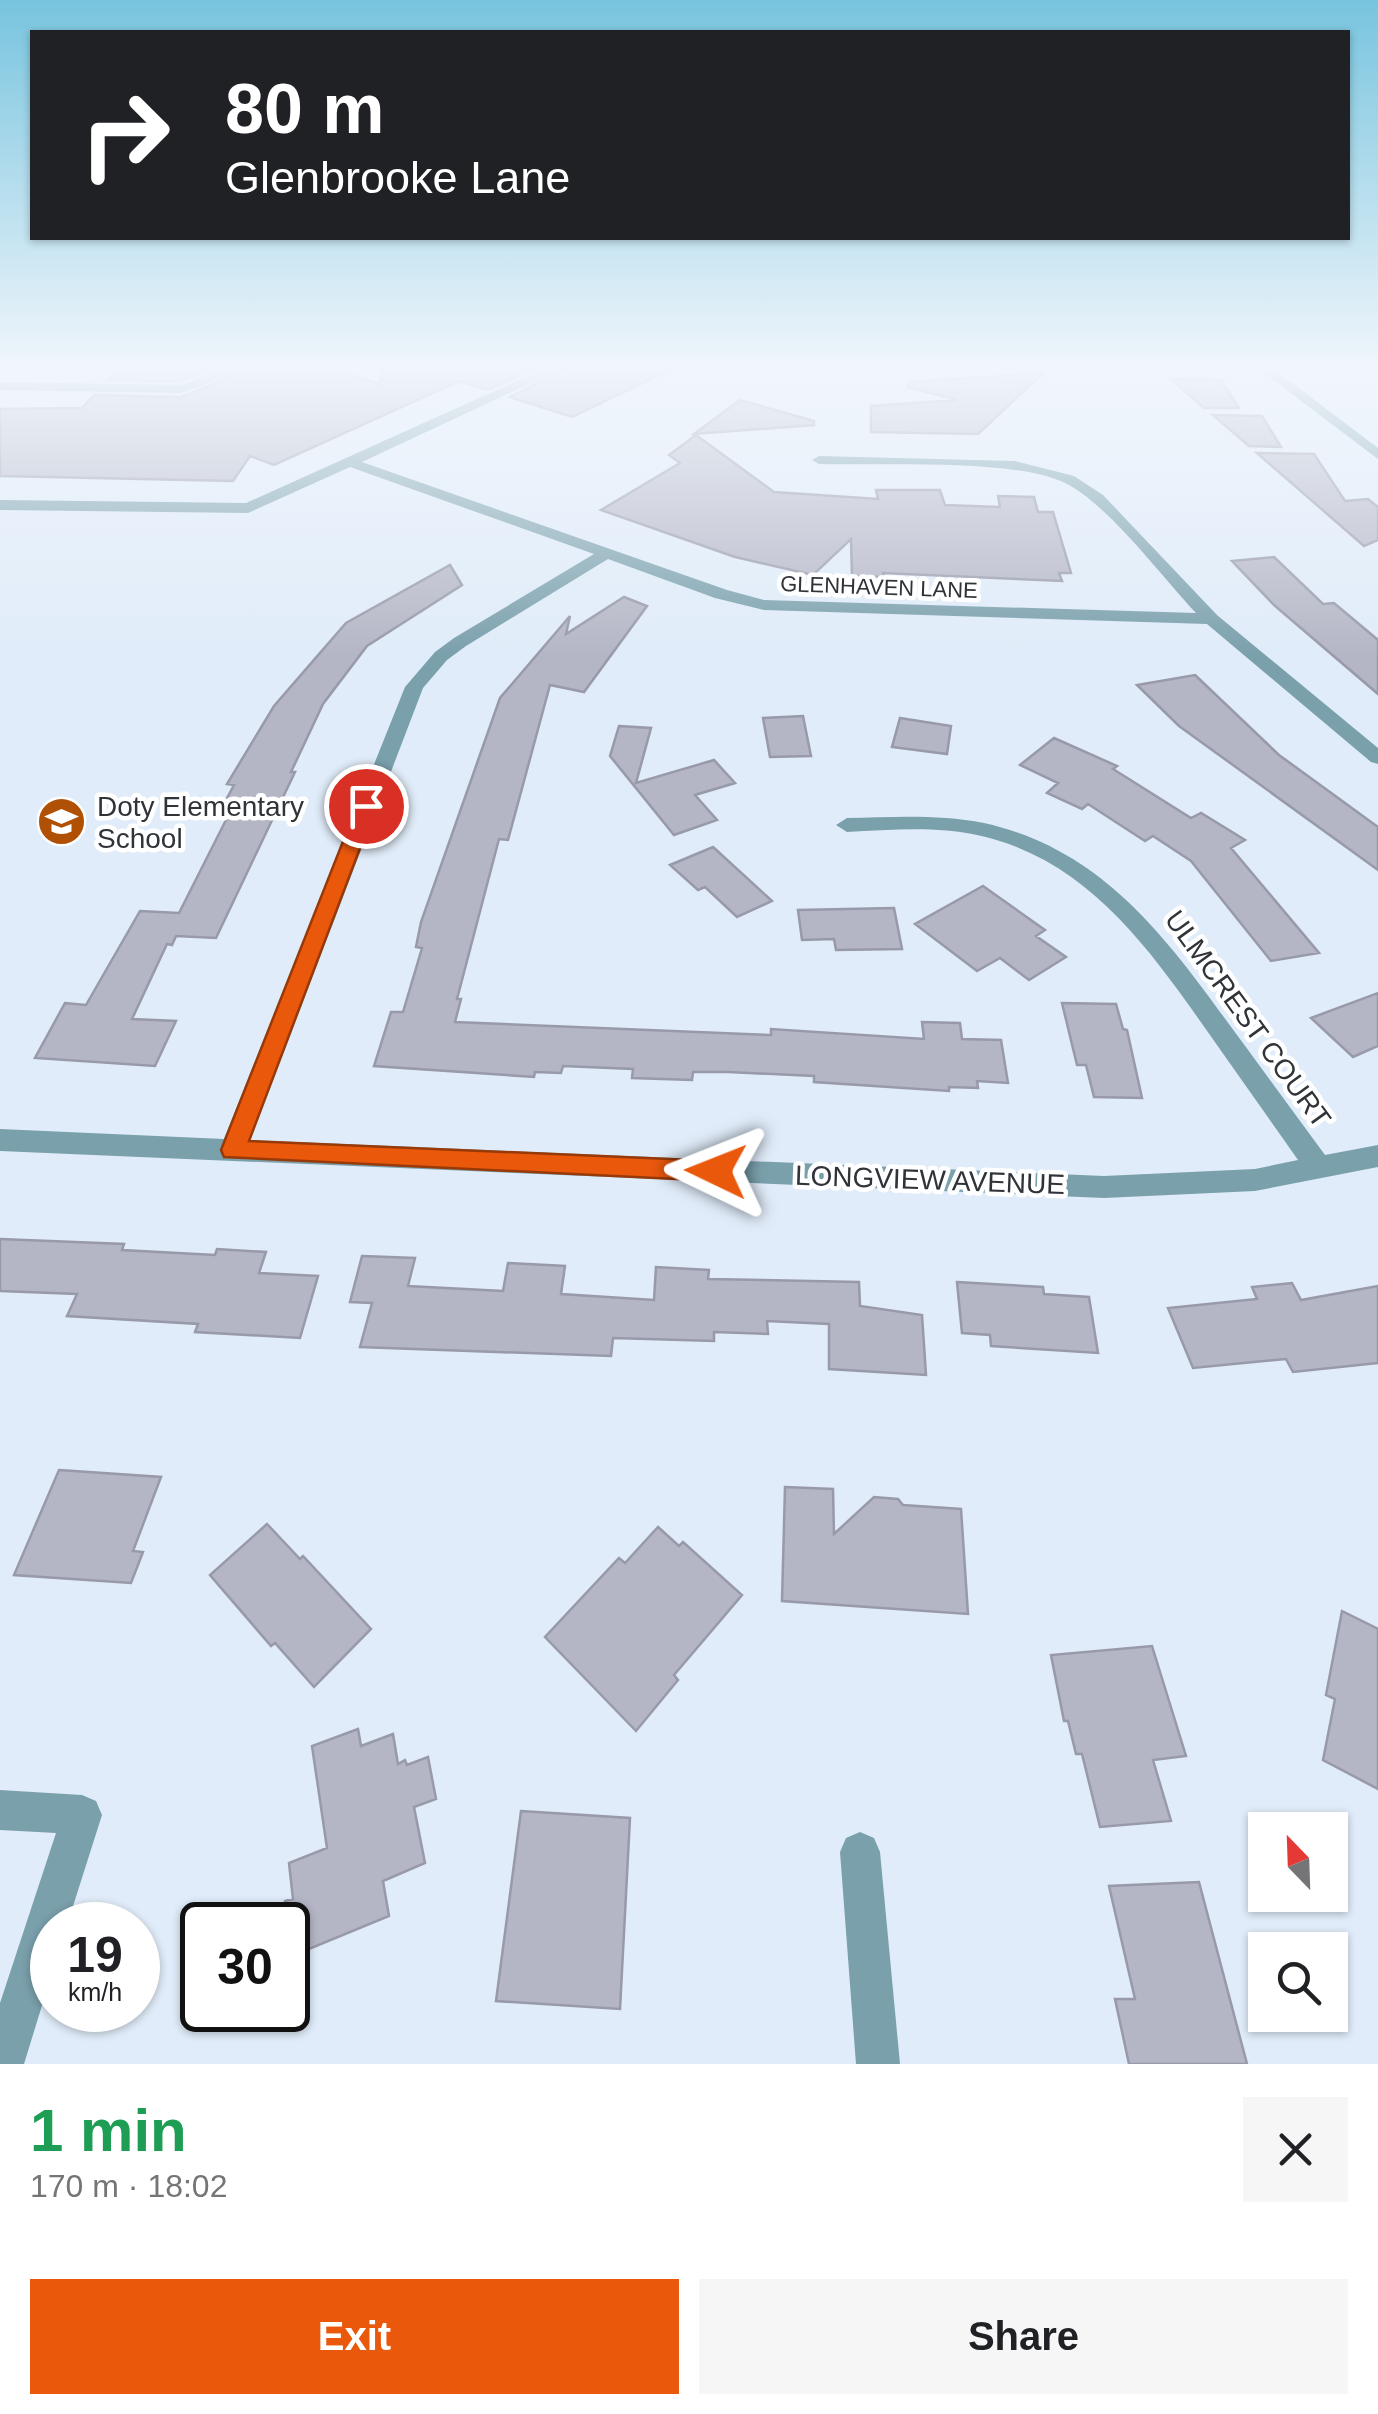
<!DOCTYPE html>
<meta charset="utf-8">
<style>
:root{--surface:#fff;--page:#f6f6f6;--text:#202124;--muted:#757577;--accent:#ea580c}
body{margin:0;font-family:Arial,sans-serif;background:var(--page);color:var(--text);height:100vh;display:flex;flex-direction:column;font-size:38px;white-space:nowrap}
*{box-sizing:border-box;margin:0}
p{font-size:32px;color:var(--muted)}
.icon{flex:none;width:55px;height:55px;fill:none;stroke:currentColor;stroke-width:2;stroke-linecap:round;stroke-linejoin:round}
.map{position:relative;height:2064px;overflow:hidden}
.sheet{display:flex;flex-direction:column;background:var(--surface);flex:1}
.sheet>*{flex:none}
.banner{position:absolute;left:30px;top:30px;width:1320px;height:210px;border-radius:0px;box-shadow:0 2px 8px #0004;background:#202124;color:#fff;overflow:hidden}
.needle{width:65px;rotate:337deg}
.tools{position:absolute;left:1248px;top:1812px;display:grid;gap:20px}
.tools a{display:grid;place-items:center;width:100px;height:100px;border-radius:0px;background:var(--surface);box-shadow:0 2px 8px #0004;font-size:50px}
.speed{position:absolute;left:30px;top:1902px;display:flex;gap:20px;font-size:50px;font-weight:700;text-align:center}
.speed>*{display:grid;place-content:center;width:130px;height:130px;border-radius:50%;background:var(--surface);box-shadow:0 2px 8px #0004;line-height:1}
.speed small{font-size:25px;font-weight:400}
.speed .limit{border:5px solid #111;border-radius:15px;background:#fff;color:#111}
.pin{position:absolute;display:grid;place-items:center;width:85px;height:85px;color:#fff;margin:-42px;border:5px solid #fff;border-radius:50%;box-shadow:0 2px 10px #0007}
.me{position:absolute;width:110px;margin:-55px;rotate:272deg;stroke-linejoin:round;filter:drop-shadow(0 0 8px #0008)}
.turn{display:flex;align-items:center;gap:35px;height:210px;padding:0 30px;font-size:45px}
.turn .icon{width:130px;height:130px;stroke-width:2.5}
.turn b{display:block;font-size:70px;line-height:85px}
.round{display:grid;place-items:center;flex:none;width:105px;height:105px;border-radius:0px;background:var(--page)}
.summary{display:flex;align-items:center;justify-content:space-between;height:170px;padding:0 30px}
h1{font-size:60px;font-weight:700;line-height:75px;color:#1e9e55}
.primary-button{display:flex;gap:20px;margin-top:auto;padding:20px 30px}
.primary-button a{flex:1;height:115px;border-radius:0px;background:var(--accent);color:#fff;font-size:40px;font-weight:700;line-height:115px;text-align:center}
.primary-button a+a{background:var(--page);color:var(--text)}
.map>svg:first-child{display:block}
</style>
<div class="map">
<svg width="1378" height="2064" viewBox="0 0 1378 2064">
<rect width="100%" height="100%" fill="#e0ecf9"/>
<!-- building -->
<path fill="#b4b6c5" stroke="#9899a9" stroke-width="2.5" d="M120 367H220L179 381 108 380Z
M256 367H327L380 384 382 367H538L488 390 459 381 274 465 250 456 233 481 0 476V409L82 408 94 395 181 397Z
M569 367H676L572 417 510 397Z
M1043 373 978 434 871 432V406L957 400 908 387 909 382Z
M1171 379 1221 380 1239 408H1204Z
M740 400 814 421V425L694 434Z
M1213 415 1262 416 1281 447 1249 446Z
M696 435 774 492 878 499 876 490H940L945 505 1000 507 998 496 1034 497 1038 512H1053L1071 573H1059L1062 581 883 573 884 577 852 576 851 539 813 575 735 557 601 510 680 463 669 455Z
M1257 453 1314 454 1345 501 1368 499 1378 507V540L1364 546Z
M1274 557 1323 604 1334 603 1378 640V694L1274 605 1232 561Z
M450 565 462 585 367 646 323 704 291 772H295L216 938 176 936 172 945 167 944 132 1019 176 1021 155 1066 35 1058 65 1003 86 1005 140 911 179 913 227 818 221 817 225 811H220L234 785 227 784 274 706 346 623Z
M624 597 647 606 584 692 550 685 508 840 499 839 457 999H461L455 1022 771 1035V1029L924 1039 922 1022 960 1023 962 1039 1001 1040 1008 1083 977 1081 978 1088 949 1087V1091L814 1082V1076L728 1072H693L692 1080 632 1078 633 1069 563 1066 561 1073 535 1072 534 1077 374 1066 391 1012H403L422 948 416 947 421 922 500 698 570 616 566 634Z
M1195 675 1279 755 1378 827V870L1179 726 1137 685Z
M803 716 811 756 770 757 763 718Z
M900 718 951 726 947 754 892 747Z
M619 726 651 728 636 783 714 760 735 783 695 795 717 820 674 835 610 756Z
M1054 738 1117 766 1113 769 1191 818 1201 813 1245 840 1231 848 1319 953 1271 961 1191 861 1153 836 1145 841 1088 804 1082 809 1047 793 1058 783 1020 765Z
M713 847 772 901 737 917 705 887 698 890 670 865Z
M983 886 1045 930 1036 936 1066 957 1029 980 1000 958 977 971 915 924Z
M894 908 902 949 836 950 834 939 802 940 798 910Z
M1378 993V1046L1353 1057 1311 1018Z
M1062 1003 1116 1004 1123 1029 1127 1030 1142 1098 1094 1097 1086 1065H1077Z
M0 1239 124 1244 122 1250 215 1255 217 1249 266 1252 259 1273 318 1276 300 1338 195 1332 198 1324 67 1316 77 1294 0 1291Z
M362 1256 415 1258 408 1286 503 1291 508 1263 565 1266 561 1294 654 1300 656 1267 709 1270 708 1279 859 1282 860 1306 922 1315 926 1375 829 1369V1324L767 1321 768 1334 714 1332V1341L613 1338 611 1356 360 1347 372 1303 350 1302Z
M957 1282 1043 1287 1044 1294 1089 1297 1098 1353 991 1346 990 1335 962 1333Z
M1292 1283 1301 1300 1378 1286V1363L1293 1372 1286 1359 1193 1368 1168 1308 1257 1299 1252 1287Z
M59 1470 161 1477 133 1551 143 1552 131 1583 14 1575Z
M785 1487 833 1489 834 1534 874 1497 898 1499 903 1505 961 1509 968 1614 782 1601Z
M267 1524 300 1559 303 1556 371 1629 314 1687 275 1643 271 1646 210 1575Z
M658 1527 679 1546 683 1542 742 1595 674 1675 678 1680 636 1731 545 1637 619 1558 625 1563Z
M1342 1611 1378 1629V1789L1323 1760 1335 1699 1326 1695Z
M1152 1646 1186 1756 1153 1760 1171 1821 1100 1827 1082 1754H1076L1068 1721H1064L1051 1655Z
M358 1729 361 1746 393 1734 398 1764 405 1760 407 1765 428 1757 436 1799 414 1807 425 1863 383 1881 389 1916 292 1956 285 1901 293 1899 289 1863 327 1848 312 1746Z
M521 1811 630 1818 620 2009 496 2001Z
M1199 1882 1247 2064H1129L1115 1999H1135L1109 1886Z"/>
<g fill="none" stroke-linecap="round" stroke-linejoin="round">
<!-- minor -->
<path fill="#7aa0ac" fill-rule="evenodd" d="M233 367H253L181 393 0 390V382L180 385Z
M548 367H565L362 462 727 590 764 600 1196 613C1162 577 1108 504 1065 483 1014 458 880 466 819 464L812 460 819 456 1015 461 1074 476 1103 495 1217 615 1378 748V764L1371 762 1207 624 764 610 715 598 608 559 466 646 447 660 423 688 250 1140 1104 1176 1255 1169 1298 1160C1267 1116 1236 1072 1205 1028 1146 944 1084 858 977 835 935 826 890 830 847 832L836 825 847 818C892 817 939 814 984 823 1097 848 1161 930 1226 1020 1259 1065 1292 1110 1325 1155L1378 1145V1167L1255 1191 1104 1198 0 1151V1129L224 1139 405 687 435 652 454 638 594 554 350 467 248 513 0 510V500L246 503Z
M1256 367H1271L1378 448V459Z
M0 1790 82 1795 96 1801 102 1815 67 1925H52V1973L24 2064H0V2003L56 1833 0 1830Z
M860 1832 874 1838 880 1852 900 2064H856L840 1852 846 1838Z"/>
</g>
<!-- sky -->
<linearGradient id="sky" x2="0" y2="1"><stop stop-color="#77c4de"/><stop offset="0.56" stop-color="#f1f6fc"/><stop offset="1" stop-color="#f1f6fc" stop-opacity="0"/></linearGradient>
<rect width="1378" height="656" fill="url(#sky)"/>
<!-- route -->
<path fill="#ea580c" stroke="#983908" stroke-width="2.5" d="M366 800 376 806 249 1141 716 1161 725 1164 729 1171 725 1178 716 1181 224 1157 221 1150 357 806Z"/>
<!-- icons -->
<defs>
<symbol id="school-disc" viewBox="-11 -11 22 22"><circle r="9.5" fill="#b05004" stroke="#fff"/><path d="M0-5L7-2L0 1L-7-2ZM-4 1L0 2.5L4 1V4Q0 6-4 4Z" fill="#fff"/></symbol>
</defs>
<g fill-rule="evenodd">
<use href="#school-disc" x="34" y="794" width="55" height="55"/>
</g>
<g text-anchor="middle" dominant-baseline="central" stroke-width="9" stroke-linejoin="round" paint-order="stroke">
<!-- far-street labels -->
<g font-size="22" fill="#303439" stroke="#fff">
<text transform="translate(879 587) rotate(2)">GLENHAVEN LANE</text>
</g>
<!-- poi labels -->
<g font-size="28" fill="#303439" stroke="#fff" text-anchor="start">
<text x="97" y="806">Doty Elementary<tspan x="97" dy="32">School</tspan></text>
</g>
<!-- street labels -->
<g font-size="28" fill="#303439" stroke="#fff">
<text transform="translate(1248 1019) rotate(54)">ULMCREST COURT</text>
<text transform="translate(930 1180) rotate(2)">LONGVIEW AVENUE</text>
</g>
</g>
</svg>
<div class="tools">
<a><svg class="needle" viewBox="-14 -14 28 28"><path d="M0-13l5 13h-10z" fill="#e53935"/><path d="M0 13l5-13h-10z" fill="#757577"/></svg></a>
<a><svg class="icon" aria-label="search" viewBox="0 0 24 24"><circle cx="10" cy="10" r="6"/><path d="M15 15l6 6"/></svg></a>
</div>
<div class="speed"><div>19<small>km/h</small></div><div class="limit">30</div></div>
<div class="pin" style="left:366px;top:806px;background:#d93025"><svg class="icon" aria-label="arrive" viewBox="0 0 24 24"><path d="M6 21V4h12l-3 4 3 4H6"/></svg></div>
<svg class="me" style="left:716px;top:1171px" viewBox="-20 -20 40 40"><path d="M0-17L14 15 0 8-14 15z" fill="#ea580c" stroke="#fff" stroke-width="4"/></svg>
<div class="banner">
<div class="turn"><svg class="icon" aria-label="right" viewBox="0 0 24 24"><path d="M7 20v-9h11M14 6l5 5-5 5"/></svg><div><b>80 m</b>Glenbrooke Lane</div></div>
</div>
</div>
<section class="sheet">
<div class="summary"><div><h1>1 min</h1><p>170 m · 18:02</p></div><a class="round"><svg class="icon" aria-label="close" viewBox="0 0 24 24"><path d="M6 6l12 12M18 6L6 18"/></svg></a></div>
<div class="primary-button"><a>Exit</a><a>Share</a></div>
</section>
